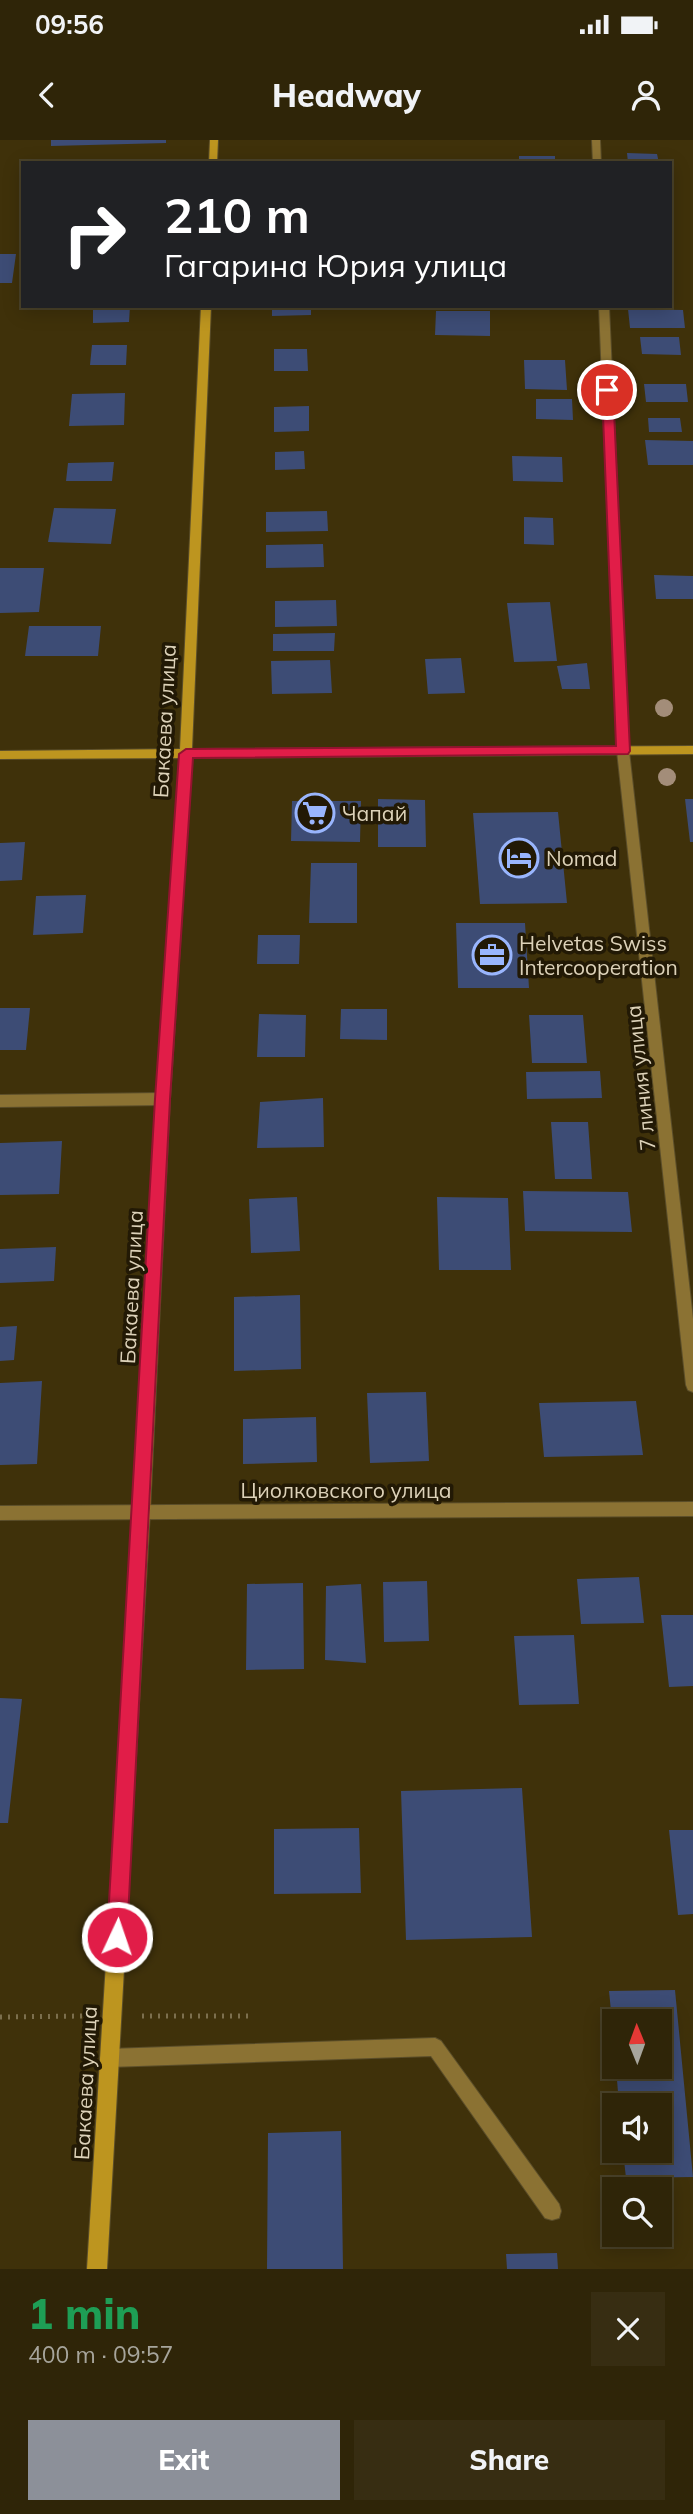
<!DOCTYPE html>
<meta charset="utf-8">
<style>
:root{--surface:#2f2508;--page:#372d12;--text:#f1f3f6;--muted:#a7a59c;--line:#4a4229;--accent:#8c9099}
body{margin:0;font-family:Mulish,sans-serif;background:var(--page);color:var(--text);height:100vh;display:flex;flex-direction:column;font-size:26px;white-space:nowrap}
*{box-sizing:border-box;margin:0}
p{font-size:23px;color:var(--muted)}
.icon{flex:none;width:38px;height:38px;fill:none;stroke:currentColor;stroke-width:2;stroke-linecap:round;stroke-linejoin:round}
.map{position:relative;height:2129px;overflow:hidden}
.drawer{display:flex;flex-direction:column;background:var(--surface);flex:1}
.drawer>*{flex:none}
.guide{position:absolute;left:21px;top:21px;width:651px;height:147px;border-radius:0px;box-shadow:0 4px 18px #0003,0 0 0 2px var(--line);background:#202124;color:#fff;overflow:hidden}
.needle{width:46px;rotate:359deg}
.fabs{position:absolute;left:602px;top:1869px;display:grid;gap:14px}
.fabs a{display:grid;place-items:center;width:70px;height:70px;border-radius:0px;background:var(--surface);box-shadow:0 4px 18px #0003,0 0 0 2px var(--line);font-size:35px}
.pin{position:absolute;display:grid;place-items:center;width:60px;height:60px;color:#fff;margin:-30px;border:4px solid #fff;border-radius:50%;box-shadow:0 2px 7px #0007}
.me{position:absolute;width:77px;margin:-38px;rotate:3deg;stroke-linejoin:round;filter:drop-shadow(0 0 5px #0008)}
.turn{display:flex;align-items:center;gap:24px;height:147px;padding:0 28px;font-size:32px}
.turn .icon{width:91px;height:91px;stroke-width:2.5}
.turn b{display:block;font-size:49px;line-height:60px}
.round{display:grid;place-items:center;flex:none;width:74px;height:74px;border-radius:0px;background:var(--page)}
.headline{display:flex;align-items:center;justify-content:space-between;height:119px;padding:0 28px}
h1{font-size:42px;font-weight:800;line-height:52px;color:#1e9e55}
.cta{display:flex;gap:14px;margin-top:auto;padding:14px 28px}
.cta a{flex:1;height:80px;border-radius:0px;background:var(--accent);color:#fff;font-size:28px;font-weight:800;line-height:80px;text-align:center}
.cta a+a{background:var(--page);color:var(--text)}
.status{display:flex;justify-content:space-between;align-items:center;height:49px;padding:0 35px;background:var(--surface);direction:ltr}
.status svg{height:19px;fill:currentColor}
header{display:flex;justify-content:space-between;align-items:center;height:91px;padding:0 28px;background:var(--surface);font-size:32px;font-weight:800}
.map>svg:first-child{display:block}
</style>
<div class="status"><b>09:56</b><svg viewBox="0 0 49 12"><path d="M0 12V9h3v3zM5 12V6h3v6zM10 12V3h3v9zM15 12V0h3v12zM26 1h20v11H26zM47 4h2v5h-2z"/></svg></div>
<header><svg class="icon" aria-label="back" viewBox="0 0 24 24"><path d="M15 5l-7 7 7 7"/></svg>Headway<svg class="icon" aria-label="person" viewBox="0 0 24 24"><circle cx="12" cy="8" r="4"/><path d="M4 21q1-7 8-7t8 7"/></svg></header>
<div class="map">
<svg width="693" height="2129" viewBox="0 0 693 2129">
<rect width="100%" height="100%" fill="#3f310a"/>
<!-- building -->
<path fill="#3d4c75" d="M51 0H166V3L51 6Z
M627 13 657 14 659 23H628Z
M519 16H555V23H519Z
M0 114H16L12 143H0Z
M93 166H130L129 182 93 183Z
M272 166H311V175L272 176Z
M533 166H570V170H533Z
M628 169 683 170 685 188H630Z
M436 171H490V196L435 195Z
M640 197H679L681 215 642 214Z
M92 205H127L126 225H90Z
M274 209H307L308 231H274Z
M524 220H565L567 250 525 249Z
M644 244H686L688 262H646Z
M125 253 124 285 69 286 72 254Z
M536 259H572L573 280 536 279Z
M309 266V291L274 292V267Z
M648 278H680L682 292H649Z
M645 300 693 301V325H648Z
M304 311 305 329 275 330V312Z
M512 316 562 317 563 342 513 341Z
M114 322 112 341H66L68 323Z
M54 368 116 369 111 404 48 402Z
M327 371 328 391 266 392V372Z
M524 377 553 378 554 405 524 404Z
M323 404 324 427 266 428V405Z
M0 428H44L39 472 0 473Z
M654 435 693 436V459H656Z
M336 460 337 486 275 487V461Z
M550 462 557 521 514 522 507 463Z
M29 486H101L98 516H25Z
M335 493 334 511H273V494Z
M461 518 465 553 428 554 425 519Z
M330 520 332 553 272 554 271 521Z
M587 523 590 549H562L557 526Z
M378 659 425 660 426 707H378Z
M685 659H693V702H690Z
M292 661H361L360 702 291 701Z
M558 672 567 763 480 764 473 673Z
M25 702 22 740 0 741V703Z
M311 723H357V783H309Z
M86 755 83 793 33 795 36 756Z
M456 783H525L529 848H458Z
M258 795H300L299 824H257Z
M0 868H30L26 910H0Z
M341 869H387V900L340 899Z
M259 874 306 875 305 917H257Z
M529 875H583L587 923H532Z
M600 931 602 958 527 959 526 932Z
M323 958 324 1007 257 1008 260 962Z
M551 982H588L592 1039H555Z
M62 1001 59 1054 0 1055V1003Z
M523 1051 628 1052 632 1092 525 1091Z
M297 1057 300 1111 251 1113 249 1059Z
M437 1057 508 1058 511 1130H439Z
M56 1107 54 1141 0 1143V1109Z
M300 1155 301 1229 234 1231V1157Z
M17 1186 14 1220 0 1221V1187Z
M42 1241 37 1324 0 1325V1243Z
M426 1252 429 1321 370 1323 367 1253Z
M636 1261 643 1315 544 1317 539 1263Z
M316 1277 317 1322 243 1324V1279Z
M639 1437 644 1483 581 1484 577 1439Z
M427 1441 429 1501 384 1502 383 1442Z
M303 1443 304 1529 246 1530 247 1444Z
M361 1444 366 1523 325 1520 326 1446Z
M661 1475H693V1546L669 1547Z
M574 1495 579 1564 519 1565 514 1496Z
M0 1558 22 1559 8 1683H0Z
M522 1648 532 1797 406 1800 401 1651Z
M359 1688 361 1753 274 1754V1689Z
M669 1690H693V1774L678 1775Z
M675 1850 693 2037 626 2038 623 2011H660V1965H619L616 1927H660V1881H612L609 1851Z
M341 1991 343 2129H267L268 1993Z
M557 2113 558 2129H507L506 2114Z"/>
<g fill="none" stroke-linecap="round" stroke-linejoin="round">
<defs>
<path id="service" d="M435 1898 441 1901 559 2064 561 2071 559 2078 552 2080 545 2078 431 1916 109 1927 103 1924 100 1918 103 1912 109 1909Z"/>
<path id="minor" d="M592 0H600L601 23H593Z
M599 166H609L629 611 693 1179V1252L688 1250 686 1245 617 611Z
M163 953 168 955 170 959 168 963 163 965 0 967V955Z
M693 1362V1376L0 1380V1366Z"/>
<path id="secondary" d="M210 0H218L217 23H209Z
M201 166H211L192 609 693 606V614L192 618 170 959 150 1371 107 2129H87L134 1371 156 959 180 618 0 619V611L180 609Z"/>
</defs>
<!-- service casing -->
<use href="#service" stroke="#5b4e2a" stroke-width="2"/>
<!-- minor casing -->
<use href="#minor" stroke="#5b4e2a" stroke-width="2"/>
<!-- secondary casing -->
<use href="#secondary" stroke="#5b4e2a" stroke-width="2"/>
<!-- path -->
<path stroke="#7c6f4d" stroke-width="5" stroke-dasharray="2 6" stroke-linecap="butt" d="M142 1876H249
M0 1877 84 1876"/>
<!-- service -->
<use href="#service" fill="#8b7233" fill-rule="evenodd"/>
<!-- minor -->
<use href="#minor" fill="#8b7233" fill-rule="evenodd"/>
<!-- secondary -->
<use href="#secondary" fill="#bd951f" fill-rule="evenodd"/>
</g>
<!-- trees -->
<g fill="#a38d79">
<circle cx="664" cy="568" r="9"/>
<circle cx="667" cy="637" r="9"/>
</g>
<!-- route -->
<path fill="#e11d48" stroke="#92132f" stroke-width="2" d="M607 246 613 250 630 611 628 614 193 618 170 959 127 1797 124 1804 117 1807 110 1804 107 1797 155 959 179 614 186 609 616 606 602 250Z"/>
<!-- icons -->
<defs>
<symbol id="supermarket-ring" viewBox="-11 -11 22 22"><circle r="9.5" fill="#221905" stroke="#99b5fd" stroke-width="1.5"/><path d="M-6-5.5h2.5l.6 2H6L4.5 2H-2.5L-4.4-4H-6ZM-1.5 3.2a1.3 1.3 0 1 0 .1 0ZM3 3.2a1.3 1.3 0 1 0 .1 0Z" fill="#99b5fd"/></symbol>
<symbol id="hotel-ring" viewBox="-11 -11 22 22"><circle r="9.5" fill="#221905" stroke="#99b5fd" stroke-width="1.5"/><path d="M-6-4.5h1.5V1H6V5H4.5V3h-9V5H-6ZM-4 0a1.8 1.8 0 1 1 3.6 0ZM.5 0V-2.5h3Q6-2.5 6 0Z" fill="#99b5fd"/></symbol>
<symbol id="office-ring" viewBox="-11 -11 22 22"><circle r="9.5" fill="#221905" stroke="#99b5fd" stroke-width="1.5"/><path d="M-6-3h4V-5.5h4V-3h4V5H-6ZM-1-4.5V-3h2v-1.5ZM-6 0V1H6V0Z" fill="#99b5fd"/></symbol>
</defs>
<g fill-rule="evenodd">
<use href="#supermarket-ring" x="293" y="651" width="44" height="44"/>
<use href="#hotel-ring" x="497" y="696" width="44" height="44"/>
<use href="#office-ring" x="470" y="793" width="44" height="44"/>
</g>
<g text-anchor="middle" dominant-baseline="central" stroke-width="7" stroke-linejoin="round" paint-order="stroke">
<!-- street labels -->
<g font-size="21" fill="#ddd2b9" stroke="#221905">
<text transform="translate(164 581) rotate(-87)">Бакаева улица</text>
<text transform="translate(640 938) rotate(-96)">7 линия улица</text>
<text transform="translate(131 1147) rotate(-87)">Бакаева улица</text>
<text x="346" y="1350">Циолковского улица</text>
<text transform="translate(85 1943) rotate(-87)">Бакаева улица</text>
</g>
<!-- poi labels -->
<g font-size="21" fill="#ddd2b9" stroke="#221905" text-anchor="start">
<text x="342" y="673">Чапай</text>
<text x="546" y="718">Nomad</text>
<text x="519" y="803">Helvetas Swiss<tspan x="519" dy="24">Intercooperation</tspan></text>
</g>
</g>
</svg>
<div class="fabs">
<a><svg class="needle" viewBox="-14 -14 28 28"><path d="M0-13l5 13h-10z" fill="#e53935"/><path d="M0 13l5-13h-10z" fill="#a7a59c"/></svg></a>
<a><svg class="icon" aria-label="sound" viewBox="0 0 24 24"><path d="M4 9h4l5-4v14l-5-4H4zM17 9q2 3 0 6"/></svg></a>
<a><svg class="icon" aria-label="search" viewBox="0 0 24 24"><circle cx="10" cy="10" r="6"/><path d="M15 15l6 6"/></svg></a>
</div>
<div class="pin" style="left:607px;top:250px;background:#d93025"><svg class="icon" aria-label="arrive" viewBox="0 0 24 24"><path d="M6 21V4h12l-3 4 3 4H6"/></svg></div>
<svg class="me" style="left:117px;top:1797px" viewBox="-20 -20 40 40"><circle r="17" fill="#e11d48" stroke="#fff" stroke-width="3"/><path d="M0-11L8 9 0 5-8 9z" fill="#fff"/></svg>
<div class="guide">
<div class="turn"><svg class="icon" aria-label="right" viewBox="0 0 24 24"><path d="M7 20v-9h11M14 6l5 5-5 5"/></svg><div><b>210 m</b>Гагарина Юрия улица</div></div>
</div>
</div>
<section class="drawer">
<div class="headline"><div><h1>1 min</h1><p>400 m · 09:57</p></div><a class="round"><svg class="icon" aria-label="close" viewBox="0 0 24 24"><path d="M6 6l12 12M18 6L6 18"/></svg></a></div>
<div class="cta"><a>Exit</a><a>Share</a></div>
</section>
